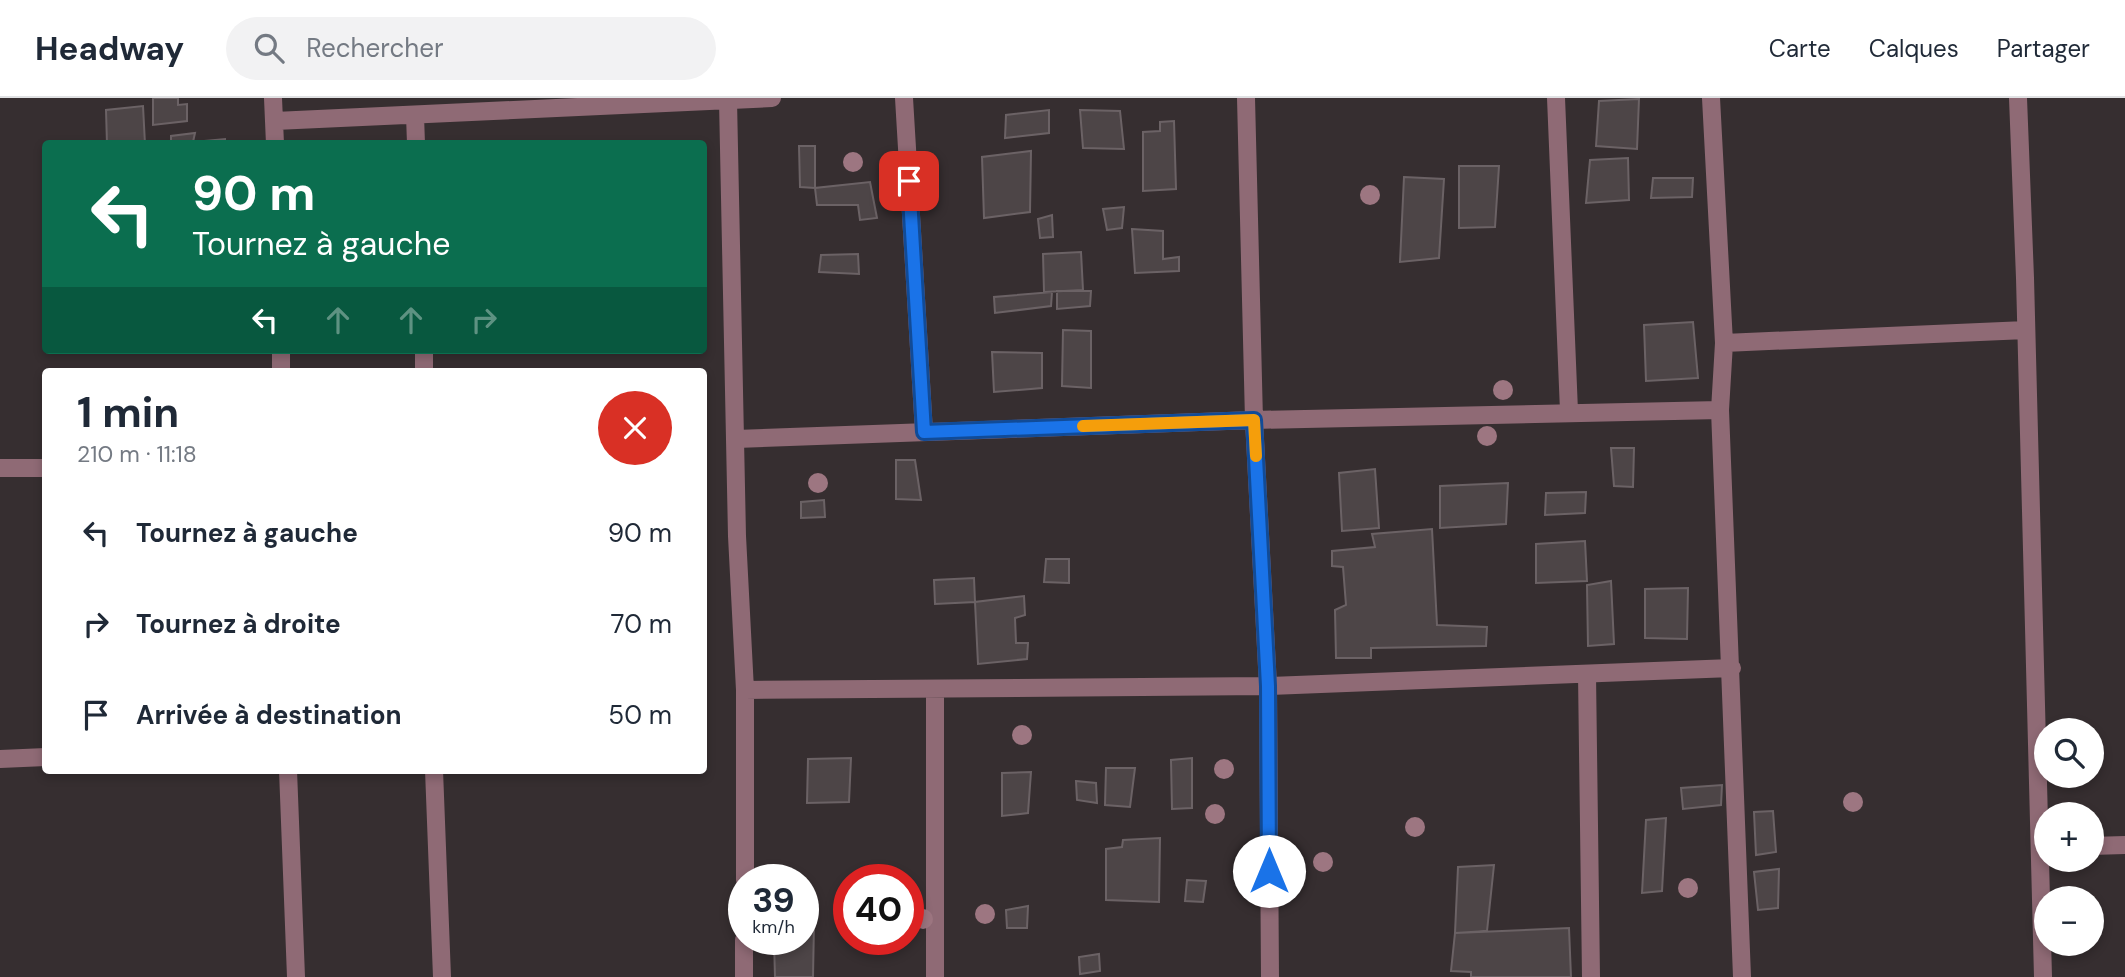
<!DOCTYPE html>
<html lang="fr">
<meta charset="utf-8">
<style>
:root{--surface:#fff;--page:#f2f2f3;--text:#1f2937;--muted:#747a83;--line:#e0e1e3}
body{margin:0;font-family:"DM Sans",sans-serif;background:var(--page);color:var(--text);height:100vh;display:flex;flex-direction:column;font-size:26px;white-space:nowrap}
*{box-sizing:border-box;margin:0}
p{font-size:23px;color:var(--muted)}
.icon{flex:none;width:38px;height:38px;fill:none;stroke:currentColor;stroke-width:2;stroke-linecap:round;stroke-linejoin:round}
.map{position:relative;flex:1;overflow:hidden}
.side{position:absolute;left:42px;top:270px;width:665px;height:406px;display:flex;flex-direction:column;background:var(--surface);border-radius:7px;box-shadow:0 4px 10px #0003}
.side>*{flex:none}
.guide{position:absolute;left:42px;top:42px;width:665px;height:214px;border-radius:7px;box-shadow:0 4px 10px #0003;background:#0b6e4f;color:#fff;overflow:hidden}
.controls{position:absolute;left:2034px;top:620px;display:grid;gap:14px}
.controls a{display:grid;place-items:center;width:70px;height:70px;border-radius:50%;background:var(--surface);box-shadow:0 4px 10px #0003;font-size:35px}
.speed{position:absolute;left:728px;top:766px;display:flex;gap:14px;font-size:35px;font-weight:700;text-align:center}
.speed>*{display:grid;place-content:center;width:91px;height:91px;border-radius:50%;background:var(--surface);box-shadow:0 4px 10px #0003;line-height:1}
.speed small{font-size:18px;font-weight:400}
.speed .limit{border:10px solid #d22;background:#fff;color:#111}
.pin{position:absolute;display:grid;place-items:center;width:60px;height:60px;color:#fff;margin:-30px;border-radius:14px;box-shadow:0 4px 10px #0006}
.me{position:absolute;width:77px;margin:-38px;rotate:0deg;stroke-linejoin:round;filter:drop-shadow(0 0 5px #0008)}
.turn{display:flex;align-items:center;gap:24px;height:147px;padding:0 35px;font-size:32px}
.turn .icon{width:91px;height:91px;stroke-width:2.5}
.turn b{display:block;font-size:49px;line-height:60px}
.lanes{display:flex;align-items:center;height:66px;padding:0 35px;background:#0003;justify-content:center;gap:35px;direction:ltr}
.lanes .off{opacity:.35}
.round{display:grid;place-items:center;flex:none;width:74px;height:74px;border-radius:37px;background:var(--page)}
.headline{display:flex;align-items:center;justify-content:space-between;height:119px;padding:0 35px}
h1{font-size:42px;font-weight:700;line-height:52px}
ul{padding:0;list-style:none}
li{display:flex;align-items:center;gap:21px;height:91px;padding:0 35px}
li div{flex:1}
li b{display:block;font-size:26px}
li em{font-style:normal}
header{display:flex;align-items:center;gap:42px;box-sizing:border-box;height:98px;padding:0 35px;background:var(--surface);border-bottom:2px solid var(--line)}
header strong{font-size:33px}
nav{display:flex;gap:38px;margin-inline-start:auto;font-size:24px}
.search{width:490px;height:63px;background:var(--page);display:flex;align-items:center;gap:18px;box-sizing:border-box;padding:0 24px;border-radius:38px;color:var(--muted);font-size:26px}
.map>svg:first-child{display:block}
</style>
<header>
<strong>Headway</strong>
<div class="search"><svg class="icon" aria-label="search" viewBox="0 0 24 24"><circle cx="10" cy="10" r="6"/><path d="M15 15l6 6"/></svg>Rechercher</div>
<nav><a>Carte</a><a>Calques</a><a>Partager</a></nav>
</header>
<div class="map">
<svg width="2125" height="879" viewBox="0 0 2125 879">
<rect width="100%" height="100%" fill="#362e30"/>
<!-- building -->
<path fill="#4d4547" stroke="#6b6265" stroke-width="2" d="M153 0H178V7L187 6V23L153 27Z
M1639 1 1637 51 1596 48 1599 3Z
M143 8 145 46H107L106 12Z
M1049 12V35L1005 40 1006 17Z
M1080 12 1120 13 1124 51 1083 50Z
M1174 23 1176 91 1143 93V34L1160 33V24Z
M195 35 193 44 225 41V46H171V38Z
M799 48H815V90L800 89Z
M1031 53 1030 114 984 120 982 59Z
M1628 60 1629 102 1586 105 1590 62Z
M1459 68H1499L1495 129 1459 130Z
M1404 79 1444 81 1439 160 1400 164Z
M1653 80H1693L1692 99 1651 100Z
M870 84 877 120 860 122 858 107H817L815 90Z
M1124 109 1122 130 1107 132 1103 111Z
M1052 117 1053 139 1040 140 1038 121Z
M1132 131 1163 133V161L1179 159V173L1135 175Z
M1081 154 1083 192 1044 194 1043 156Z
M858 156 859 176 819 174 821 157Z
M1057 193H1091L1090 208 1057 211Z
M1052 194 1051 208 995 215 994 199Z
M1693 224 1698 280 1646 283 1644 227Z
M1063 232 1091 233V290L1062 288Z
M992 254 1042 255V290L994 294Z
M1611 350H1634L1633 389 1614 388Z
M896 362H915L921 402 896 401Z
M1375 371 1379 430 1342 433 1339 375Z
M1508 385 1506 426 1440 430V388Z
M1586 394 1585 415 1545 417 1546 395Z
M824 402 825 419 801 420V404Z
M1432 431 1437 527 1487 529 1486 548 1371 550V560H1336L1335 512 1346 507 1343 469 1332 468V453L1375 449 1372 436Z
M1585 443 1587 483 1536 485V446Z
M1046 461H1069V485L1044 484Z
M974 480 975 504 935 506 934 482Z
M1611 483 1614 546 1588 548 1587 487Z
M1688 490 1687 541 1645 540V491Z
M1024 498 1025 517 1015 520 1016 545H1028L1027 561 978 566 975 504Z
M851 660 849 704 807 705 808 661Z
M1192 660V710L1172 711 1171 662Z
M1106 670H1135L1130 709 1105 707Z
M1031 674 1028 715 1002 718V675Z
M1076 683 1096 685 1097 705 1077 702Z
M1722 687 1721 707 1683 711 1681 690Z
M1773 713 1776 754 1756 757 1754 714Z
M1666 720 1662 793 1642 795 1646 722Z
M1160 740 1159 804 1106 802V751L1122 749 1123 742Z
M1494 767 1487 833 1455 835 1458 769Z
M1779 771 1778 810 1758 812 1754 774Z
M1187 782 1206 783 1203 804 1185 803Z
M1028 808 1027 830H1007L1006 812Z
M803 825H814L813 879H775L774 842H803Z
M1569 830 1571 879H1471V874L1451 873 1455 835Z
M1099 856 1100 873 1080 876 1079 859Z"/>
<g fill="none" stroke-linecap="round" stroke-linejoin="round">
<!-- minor -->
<path stroke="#8f6a75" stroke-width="18" d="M273 0 275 46
M904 0 924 334
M1246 0 1254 322 1268 588 1270 879
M1556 0 1569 313
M1711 0 1724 245 1720 312 1742 879
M2018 0 2025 180 2043 879
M728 2 737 438 745 592V782
M415 17 416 46
M275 23 772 0
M1724 245 2026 232
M281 252V273
M424 252V273
M736 341 1254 322 1720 312
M0 370H46
M1587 576 1591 879
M935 591V879
M745 592 1268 588 1732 570
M0 661 46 659
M288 672 296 879
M434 672 442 879
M2091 748 2125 747
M744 879V842"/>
</g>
<!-- trees -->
<g fill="#9d7681">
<circle cx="853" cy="64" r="10"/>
<circle cx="1370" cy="97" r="10"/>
<circle cx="1503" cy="292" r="10"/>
<circle cx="1487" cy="338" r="10"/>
<circle cx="818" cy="385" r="10"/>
<circle cx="1022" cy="637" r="10"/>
<circle cx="1224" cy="671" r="10"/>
<circle cx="1853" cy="704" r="10"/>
<circle cx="1215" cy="716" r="10"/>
<circle cx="1415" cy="729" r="10"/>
<circle cx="1323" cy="764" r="10"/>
<circle cx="1688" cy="790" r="10"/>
<circle cx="985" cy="816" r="10"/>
<circle cx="923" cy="821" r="10"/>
</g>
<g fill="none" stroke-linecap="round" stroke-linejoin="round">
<defs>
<path id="route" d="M909 83 924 334 1254 322 1268 588 1269 773"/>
</defs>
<!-- route casing -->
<use href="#route" stroke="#114b97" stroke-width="18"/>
<!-- route -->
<use href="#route" stroke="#1a73e8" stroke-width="12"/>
<!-- slow -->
<path stroke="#f59e0b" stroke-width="12" d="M1083 328 1254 322 1256 358"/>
</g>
</svg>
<div class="controls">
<a><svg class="icon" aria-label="search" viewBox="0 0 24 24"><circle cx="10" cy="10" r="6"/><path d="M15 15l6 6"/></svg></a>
<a>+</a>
<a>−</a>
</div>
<div class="speed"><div>39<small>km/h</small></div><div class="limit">40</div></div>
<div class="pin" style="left:909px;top:83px;background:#d93025"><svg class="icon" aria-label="arrive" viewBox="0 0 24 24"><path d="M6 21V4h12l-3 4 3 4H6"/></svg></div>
<svg class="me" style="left:1269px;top:773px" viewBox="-20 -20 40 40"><circle r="19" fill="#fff"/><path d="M0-13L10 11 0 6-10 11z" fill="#1a73e8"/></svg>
<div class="guide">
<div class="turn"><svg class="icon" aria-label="left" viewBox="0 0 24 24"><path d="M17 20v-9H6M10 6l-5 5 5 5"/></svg><div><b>90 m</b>Tournez à gauche</div></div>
<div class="lanes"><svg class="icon" aria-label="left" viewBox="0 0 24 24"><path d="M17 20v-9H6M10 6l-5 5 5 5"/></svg><svg class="icon off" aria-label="ahead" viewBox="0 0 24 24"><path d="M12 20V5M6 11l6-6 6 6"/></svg><svg class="icon off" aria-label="ahead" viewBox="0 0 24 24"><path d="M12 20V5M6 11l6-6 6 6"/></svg><svg class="icon off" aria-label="right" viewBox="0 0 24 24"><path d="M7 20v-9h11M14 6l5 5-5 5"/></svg></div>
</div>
<section class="side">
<div class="headline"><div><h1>1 min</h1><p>210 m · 11:18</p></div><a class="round" style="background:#d93025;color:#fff"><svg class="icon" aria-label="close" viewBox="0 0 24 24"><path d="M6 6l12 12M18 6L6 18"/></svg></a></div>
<ul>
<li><svg class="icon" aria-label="left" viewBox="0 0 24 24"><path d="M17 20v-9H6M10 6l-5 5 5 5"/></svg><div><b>Tournez à gauche</b></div><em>90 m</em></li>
<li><svg class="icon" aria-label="right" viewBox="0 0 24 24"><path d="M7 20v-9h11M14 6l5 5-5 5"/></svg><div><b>Tournez à droite</b></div><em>70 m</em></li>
<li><svg class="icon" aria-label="arrive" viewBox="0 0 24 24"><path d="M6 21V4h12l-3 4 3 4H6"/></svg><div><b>Arrivée à destination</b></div><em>50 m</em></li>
</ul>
</section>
</div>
